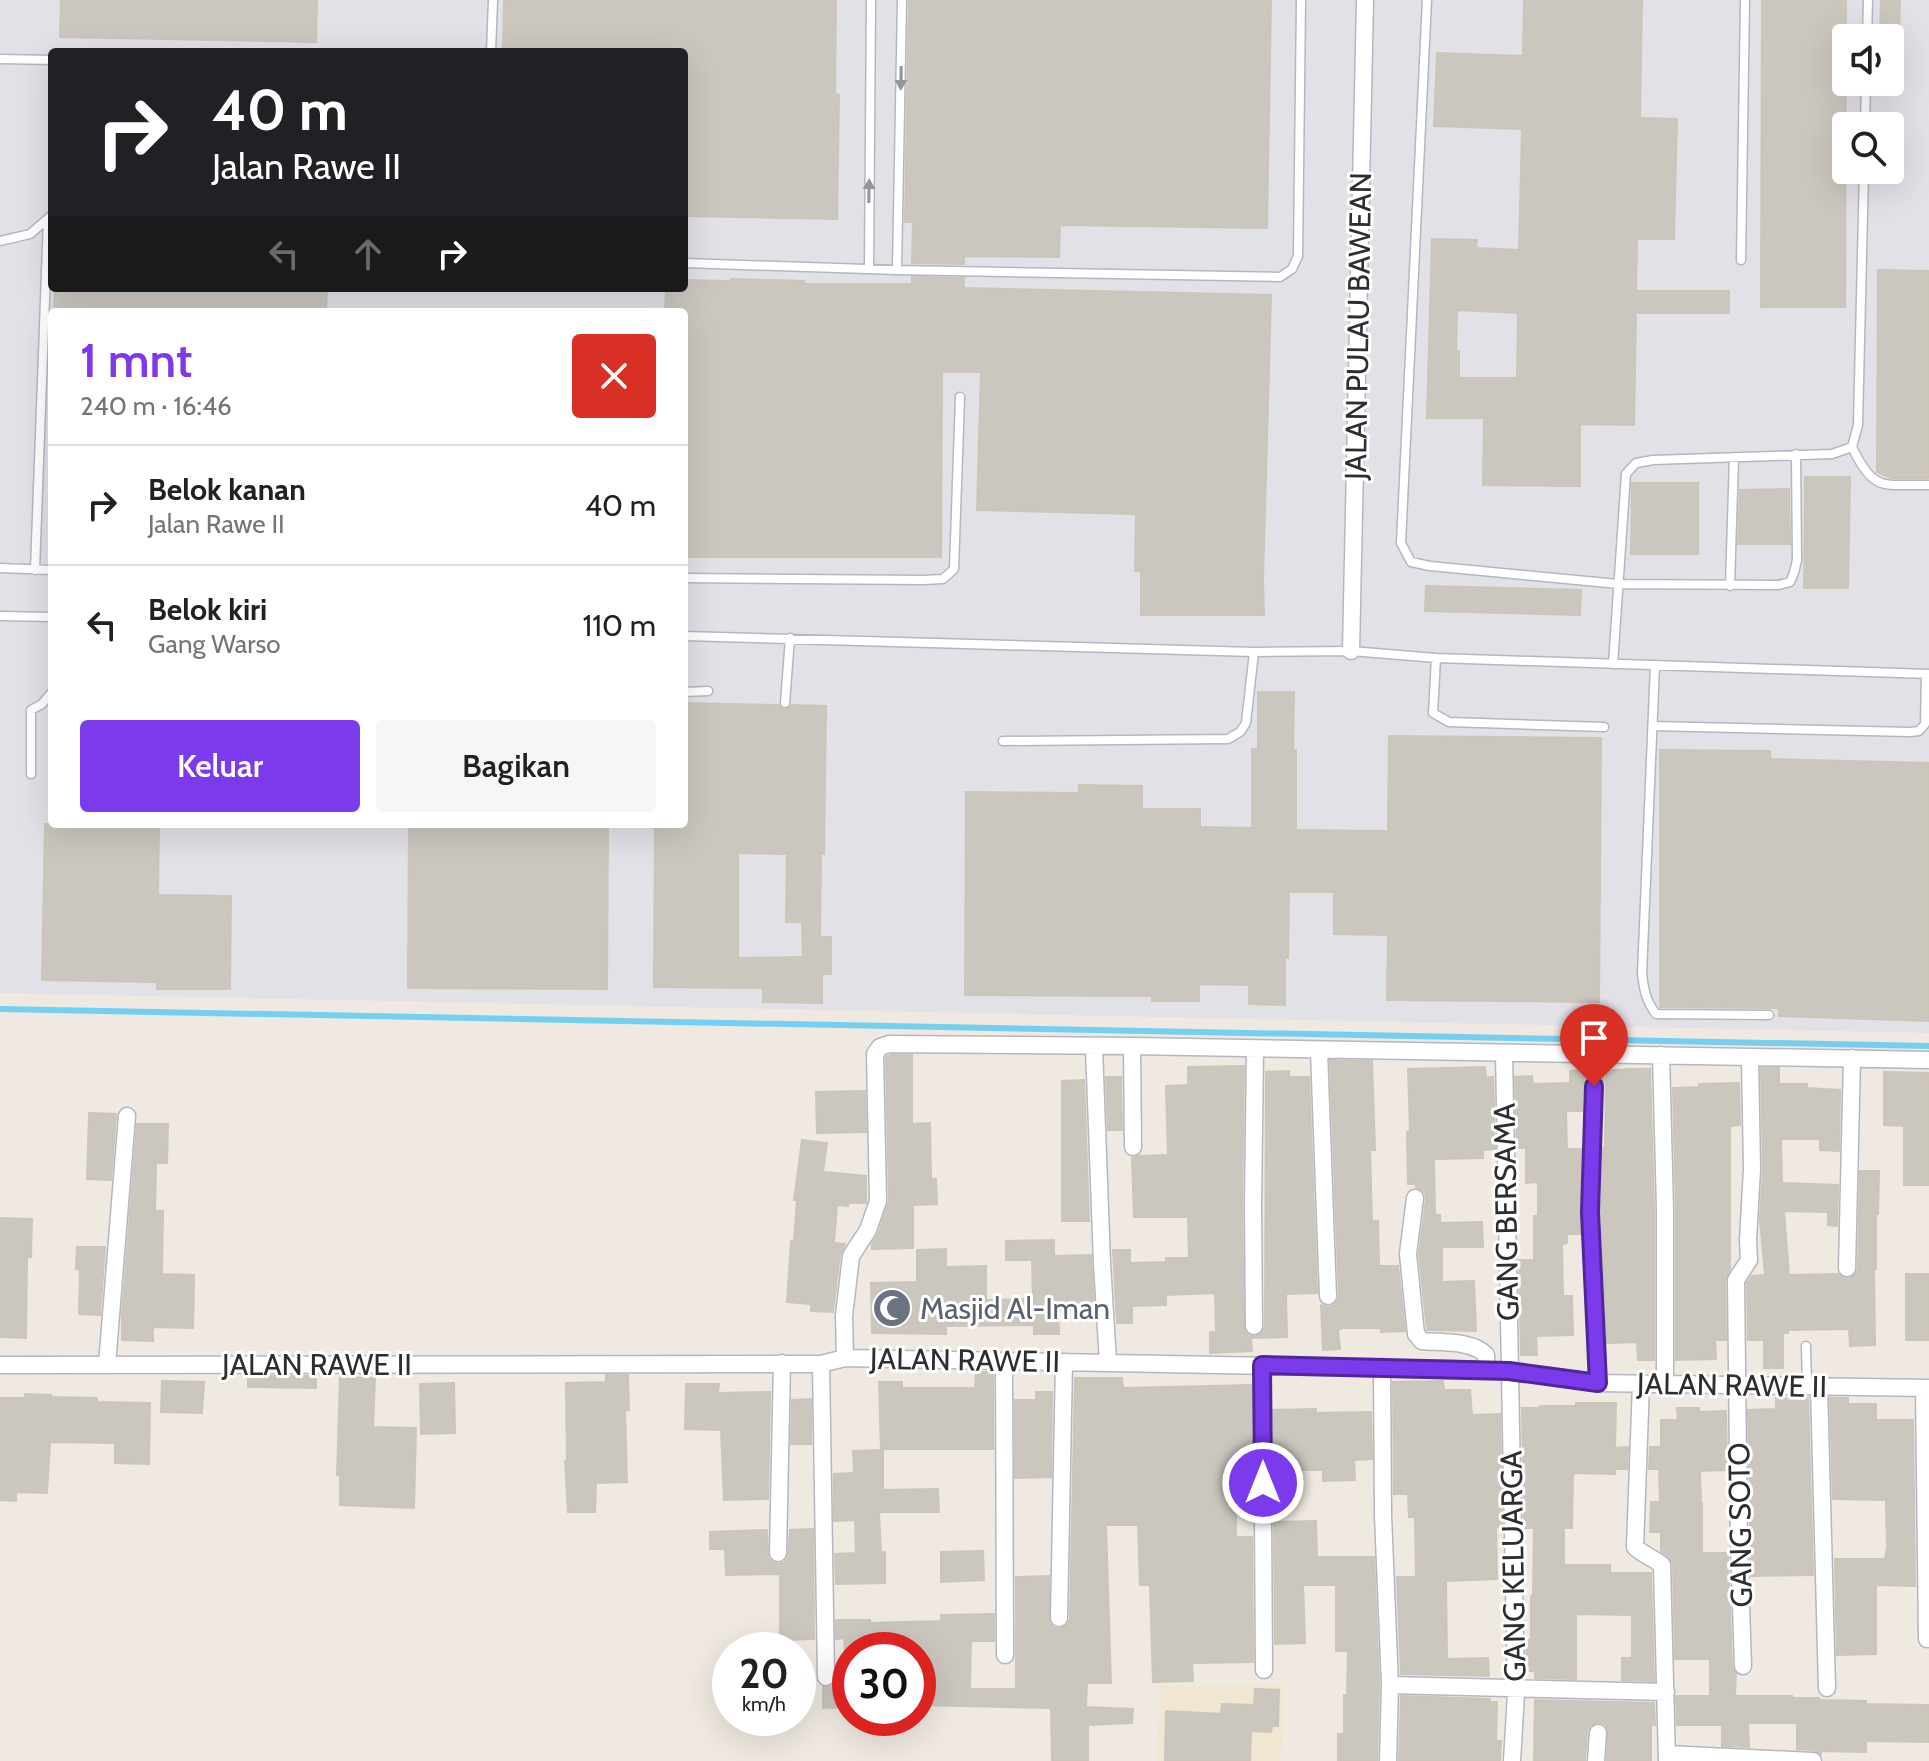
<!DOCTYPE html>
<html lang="id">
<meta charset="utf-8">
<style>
:root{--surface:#fff;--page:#f6f6f6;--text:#202124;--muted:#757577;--line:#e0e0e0;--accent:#7c3aed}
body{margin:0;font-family:Cabin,sans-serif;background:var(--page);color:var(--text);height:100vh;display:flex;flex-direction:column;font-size:30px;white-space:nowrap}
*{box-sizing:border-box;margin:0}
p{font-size:26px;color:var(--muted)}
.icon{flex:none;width:44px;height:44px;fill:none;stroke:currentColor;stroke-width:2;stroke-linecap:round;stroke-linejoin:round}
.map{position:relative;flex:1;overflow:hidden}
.sheet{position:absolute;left:48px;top:308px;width:640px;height:520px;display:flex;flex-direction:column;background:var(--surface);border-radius:8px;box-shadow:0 8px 32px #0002}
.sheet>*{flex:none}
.top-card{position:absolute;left:48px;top:48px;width:640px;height:244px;border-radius:8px;box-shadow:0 8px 32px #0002;background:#202124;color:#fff;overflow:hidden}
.controls{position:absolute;left:1832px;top:24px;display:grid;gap:16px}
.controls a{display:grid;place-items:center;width:72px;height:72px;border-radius:8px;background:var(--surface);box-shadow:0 8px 32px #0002;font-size:40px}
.speed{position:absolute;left:712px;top:1632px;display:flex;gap:16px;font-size:40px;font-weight:700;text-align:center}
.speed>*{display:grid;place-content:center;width:104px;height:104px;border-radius:50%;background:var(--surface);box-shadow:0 8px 32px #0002;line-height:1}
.speed small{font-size:20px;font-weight:400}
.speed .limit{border:12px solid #d22;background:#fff;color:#111}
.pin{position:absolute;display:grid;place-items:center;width:68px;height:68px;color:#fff;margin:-82px -34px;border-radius:50% 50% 50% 0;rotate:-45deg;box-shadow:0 0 8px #0007}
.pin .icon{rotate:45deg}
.me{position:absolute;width:88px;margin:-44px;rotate:0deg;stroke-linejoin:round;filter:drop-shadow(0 0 6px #0008)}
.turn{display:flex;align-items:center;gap:28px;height:168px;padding:0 32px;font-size:36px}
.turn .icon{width:104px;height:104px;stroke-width:2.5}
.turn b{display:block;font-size:56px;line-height:68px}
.lanes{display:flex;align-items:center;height:76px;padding:0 32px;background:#0003;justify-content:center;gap:40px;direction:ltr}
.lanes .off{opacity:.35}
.round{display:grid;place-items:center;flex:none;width:84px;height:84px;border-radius:8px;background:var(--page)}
.overview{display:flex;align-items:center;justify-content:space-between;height:136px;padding:0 32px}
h1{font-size:48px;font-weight:600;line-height:60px;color:var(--accent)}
.action{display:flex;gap:16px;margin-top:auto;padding:16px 32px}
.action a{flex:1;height:92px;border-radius:8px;background:var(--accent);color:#fff;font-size:32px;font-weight:600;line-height:92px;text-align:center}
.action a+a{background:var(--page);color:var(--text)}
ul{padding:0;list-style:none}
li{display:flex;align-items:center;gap:24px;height:120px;padding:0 32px;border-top:2px solid var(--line)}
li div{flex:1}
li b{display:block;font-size:30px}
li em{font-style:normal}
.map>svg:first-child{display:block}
</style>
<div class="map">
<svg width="1929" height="1761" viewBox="0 0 1929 1761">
<rect width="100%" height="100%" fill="#efe9e1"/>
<!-- industrial -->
<path fill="#e3e1e8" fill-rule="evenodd" d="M0 0H1929V1033L0 993ZM1846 38H1890V82H1846ZM52 52H684V288H52ZM1846 126H1890V170H1846ZM52 312H684V824H52Z"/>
<!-- education -->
<path fill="#f0e6d1" d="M1160 1686H1284L1281 1761H1157Z"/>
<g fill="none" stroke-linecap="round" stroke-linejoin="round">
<!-- stream -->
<path stroke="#75cff0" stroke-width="6" d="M0 1009 1929 1046"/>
</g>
<!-- building -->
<path fill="#cbc7bf" stroke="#cbc5ba" stroke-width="2" fill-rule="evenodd" d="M61 0H317L316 42 60 37Z
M504 0H836L835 94 839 95 837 219 684 216V52H503Z
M909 0H1271L1267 228 1060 225 1059 257 964 256V264L912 263 913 222H905Z
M1524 0H1642L1640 118 1677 119 1674 239H1637L1636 291H1729V313H1636L1634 425 1580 424V486L1483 485 1484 418H1427L1432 239 1477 240 1476 248 1519 250 1522 129 1434 126 1437 53 1523 56ZM1457 310 1518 313 1517 378H1459V351H1456Z
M1762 0H1846L1845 307H1761Z
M1881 0H1900L1899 38H1880Z
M1878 270 1929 271V478H1891L1877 472Z
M912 277 964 278V288L1271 295 1263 579 1264 615H1141V571H1135L1136 514 977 510 981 372H942L941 557H684V309L665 308 666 288H684V280L731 281V279L804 281V284H912Z
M55 288H327L326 312H54Z
M1805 477H1850L1848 588H1804Z
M1632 483H1698V554H1631Z
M1789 489 1790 544H1738L1740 490Z
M1426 586 1581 590 1580 615 1425 611Z
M1258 692H1294L1293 750H1296V830L1388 831 1389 736 1601 738 1599 1002 1387 1000 1388 935 1334 934V892H1289L1288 958H1285V1005L1249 1004V985L1199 984V1001H1152V996L965 995 966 792 1079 793V785L1142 786V809H1200V827L1252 828V749H1258Z
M684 703 778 705 785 710 792 705 826 706 824 854H821L820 937H831V974H822V1003L763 1002V988L654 987 655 824H684ZM738 853 787 854 786 922H802L803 957 738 958Z
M1660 750 1770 751V759L1929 763V1021L1779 1016V1008L1660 1007Z
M45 824H159L158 895 231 896 230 989H157V982L42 980Z
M409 824H608L607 989 408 988Z
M891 1055H912V1124L930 1123 931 1179H936L937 1204 913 1205V1248L872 1249V1244L878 1234 889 1201 886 1057Z
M1330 1060 1372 1061 1375 1150H1370L1372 1221H1378L1379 1266H1398L1405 1331 1381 1332V1328H1342L1338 1330 1340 1349 1323 1350 1321 1305 1328 1307 1333 1306 1337 1302 1339 1296Z
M1244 1066 1242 1205 1244 1331 1248 1335 1255 1337 1263 1332 1265 1326 1266 1072 1289 1071V1077H1309L1317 1293 1286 1294 1287 1337 1251 1338 1252 1351 1210 1353V1332H1216L1215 1293 1166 1295V1305L1132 1306V1323H1117L1113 1250H1130V1263L1166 1262V1258H1189L1188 1217H1134L1132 1158 1140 1156 1168 1155 1166 1086 1188 1085V1067Z
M1485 1067 1486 1078 1493 1077 1495 1149 1483 1150V1158L1434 1159 1435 1215H1440V1223L1482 1222 1483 1247H1442V1282L1474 1281 1476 1331 1427 1330 1419 1254 1426 1199 1425 1193 1416 1187V1184H1408L1407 1132H1410L1408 1069Z
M1761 1068H1779V1084H1807V1088L1840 1090 1839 1151 1820 1150V1139H1781L1782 1183 1838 1185 1837 1226 1828 1225V1212L1784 1211 1789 1275 1838 1274 1848 1279 1856 1274 1858 1268 1860 1171H1879L1878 1214H1876V1269H1874L1875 1345 1850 1346 1849 1329 1788 1330V1333H1783V1368H1764V1340H1748L1747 1283 1752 1276 1765 1275 1760 1220 1763 1169Z
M1630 1069H1650L1654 1209V1360H1638L1637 1342 1607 1343 1601 1212 1603 1148H1605L1606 1071Z
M1584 1070 1582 1111H1566L1567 1149H1581L1580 1234H1567V1243L1562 1244 1563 1296H1572L1573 1335 1536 1336 1537 1355H1521L1519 1260H1534V1216H1538V1182L1526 1183V1148H1517L1515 1077 1532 1076 1533 1084 1570 1083V1071Z
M1884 1072 1929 1073 1928 1185H1904V1126L1884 1125Z
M1106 1077H1121L1122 1130H1108Z
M1084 1080 1089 1221H1062V1081Z
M1739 1083 1740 1125 1730 1126V1269L1725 1280 1726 1340H1715L1716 1359 1676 1360V1209L1673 1088 1699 1087V1084Z
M865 1091 866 1132 817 1133 816 1092Z
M89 1113 116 1114 111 1180 87 1179Z
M137 1124H168L167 1163H156L155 1211H163L162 1274 194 1275 193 1328 153 1327V1341L122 1340V1315Z
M802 1140 827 1143 823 1172 866 1176V1203H848V1206L837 1205 834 1243 845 1244 840 1255 833 1312 811 1311V1304L787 1302 791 1241 794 1242 797 1200H794Z
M0 1218 32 1219 31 1257H27L26 1338 0 1337Z
M1054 1240V1256L1091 1255 1094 1309 1058 1310 1059 1334H1034V1325L946 1326V1334L872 1333 871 1283 917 1282V1250L946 1249V1267L986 1266V1300L1033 1299 1032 1260H1006V1241Z
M77 1247H105L100 1315 79 1314 80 1269H76Z
M1906 1274H1929V1340H1906Z
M976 1372H993V1449H881L879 1382H902V1388H975Z
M606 1375H628L629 1410H625L627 1482 596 1483 595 1512H568L565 1461H567L566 1383 606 1382Z
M248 1376H316V1388L248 1387Z
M340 1377 375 1378 373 1427 416 1428 414 1508 340 1505V1475H337Z
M1075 1378H1122L1123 1388 1251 1385 1252 1479H1246V1500H1236V1537H1252L1253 1662 1192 1663 1193 1681 1153 1682 1150 1585H1140L1138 1525H1106L1111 1683H1087L1086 1707 1133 1709 1132 1723 1088 1725V1761H1052L1051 1708 918 1705V1650H845L844 1638 836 1639V1620H870V1623L941 1621V1615L994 1614V1641H971L970 1689H1016V1577L1049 1576V1623L1054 1628 1060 1629 1068 1624 1070 1619Z
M162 1381 204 1382 202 1413 161 1412Z
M1443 1381 1444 1390H1470L1472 1415 1500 1414 1502 1527H1496L1497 1579 1446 1581 1447 1659 1488 1658 1489 1676 1401 1674 1397 1577H1416L1415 1517H1409L1408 1494H1394L1393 1382Z
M454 1383 455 1433 421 1434 420 1384Z
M686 1384H719L718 1393 770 1392 768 1499 724 1500 721 1430 685 1429Z
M1036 1392H1052L1051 1477 1015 1478V1400H1036Z
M25 1394 51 1395V1397L97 1398V1402L150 1403 149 1464 115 1463V1443L50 1442 47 1493 16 1492V1501L0 1500V1398H25Z
M1776 1398H1808L1813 1575 1751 1576 1748 1410 1776 1409Z
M1830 1398H1848V1404H1876V1420H1913L1915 1586 1876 1585V1654L1837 1655 1835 1559H1885L1887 1547 1886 1500 1833 1499Z
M811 1399V1444H791L792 1400Z
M1576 1403H1616L1615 1448 1628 1447 1627 1469H1615V1474L1573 1473 1572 1528H1564V1565H1610V1573H1651L1654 1681 1622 1680V1658H1632V1615L1576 1614V1679L1535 1678V1671H1527L1526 1640H1531V1596H1533L1534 1528H1524L1522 1408H1540V1406H1576Z
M1677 1408H1699V1412L1726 1411 1727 1470 1700 1471 1701 1503H1702V1553H1728L1732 1666 1736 1674 1735 1696H1792V1698H1819L1820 1700 1866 1701V1704L1929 1705V1742L1866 1741V1752L1821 1751V1754L1814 1750 1797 1749V1723H1748L1749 1747 1722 1746V1725H1677L1676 1696H1710V1659H1675L1673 1564 1669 1557 1661 1551V1532H1650L1651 1502H1660L1659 1469H1649L1650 1447H1661V1420H1678Z
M1316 1409V1413L1371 1412 1372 1459 1354 1460 1355 1480 1323 1481V1470H1291V1478L1274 1479 1273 1410Z
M883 1450V1490L938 1489 939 1512H879L881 1553 885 1552V1583L836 1584 835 1554 856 1553 855 1520 834 1521V1474L854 1473 853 1451Z
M1316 1521 1317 1557H1374L1379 1685 1377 1761H1338V1734H1344V1695H1347L1348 1651H1336V1585H1303L1305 1643 1275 1644 1274 1522Z
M813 1529 814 1639 780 1640V1574L726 1575 725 1549H710V1532L767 1530 768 1558 772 1562 779 1564 784 1562 788 1558 790 1530Z
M983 1551 984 1580 941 1582V1552Z
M836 1681H850V1707L823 1708V1687H831Z
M1255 1689 1279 1690 1278 1726H1272L1271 1732 1251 1731 1250 1761H1165L1166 1711 1221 1714 1222 1704 1254 1705Z
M1401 1696 1490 1699V1702H1497L1496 1741H1501L1500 1761H1399Z
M1535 1700 1654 1703 1655 1725H1651V1761H1607L1608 1729 1605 1724 1598 1722 1589 1726 1587 1731 1585 1761H1534Z"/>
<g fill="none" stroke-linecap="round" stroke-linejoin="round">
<defs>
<path id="lane" d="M1427 0 1401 543 1411 562 1430 566 1618 584 1779 585 1790 582 1794 573 1797 560 1796 454
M1867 38 1868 0
M491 52 493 0
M0 59 52 60
M1865 126 1866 82
M0 241 30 234 52 215
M1741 260 1745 0
M684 263 897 270 1280 277 1292 269 1298 256 1301 0
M869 269 871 0
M897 270 902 0
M1852 447C1874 493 1883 484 1929 485
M0 568 52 570
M35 570 48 219
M684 578 923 580 943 579 954 569 960 397
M1730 586 1734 457
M0 616 52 617
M684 636 1254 652 1351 651 1436 658 1929 674
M1436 658 1433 713 1449 722 1604 727
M1613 664 1626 474 1636 463 1653 460 1832 454 1852 447 1858 425 1864 170
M1655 665 1642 974C1644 990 1646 1001 1656 1014L1769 1015
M684 692 708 691
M785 703 790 638
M1653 726 1910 732 1919 731 1925 724 1926 674
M1003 741 1228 739 1240 732 1246 723 1254 652
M31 774V710L42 704 52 692
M1806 1346 1807 1386"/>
<path id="street" d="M1351 651 1365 0
M1132 1046 1133 1147
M1094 1047 1102 1263 1108 1363
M1319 1051 1328 1296
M1504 1053 1516 1693 1512 1761
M1595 1055 1590 1212 1598 1383
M1661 1055 1665 1209V1384
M1415 1198 1408 1254 1416 1334 1422 1341C1441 1343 1472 1340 1486 1355V1370
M1847 1268 1852 1058
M1254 1326 1253 1205 1255 1050
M845 1358 844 1316 851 1256 868 1230 878 1201 875 1054 880 1047 889 1044 1132 1046 1929 1060
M1004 1361 1005 1655
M821 1364 826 1677
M0 1365 821 1364 845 1358 1486 1370 1509 1371 1598 1383 1929 1388
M107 1365 127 1116
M1262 1365 1264 1670
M1382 1367 1383 1515 1390 1685 1388 1761
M1641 1384 1635 1547C1643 1555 1654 1558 1662 1565L1667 1761
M1819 1387 1827 1688
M1924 1388 1927 1639
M778 1553 782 1363
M1059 1618 1064 1362
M1743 1666 1739 1545 1736 1280 1749 1260 1748 1240 1752 1169 1750 1057
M1390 1685 1666 1692
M1667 1754 1813 1761
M1596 1761 1598 1733"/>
</defs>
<!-- lane casing -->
<use href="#lane" stroke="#b4b7c1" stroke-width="11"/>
<!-- street casing -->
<use href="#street" stroke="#b4b7c1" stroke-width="19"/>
<!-- lane -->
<use href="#lane" stroke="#fff" stroke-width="8"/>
<!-- street -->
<use href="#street" stroke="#fff" stroke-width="16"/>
</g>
<!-- one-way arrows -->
<defs><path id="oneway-solid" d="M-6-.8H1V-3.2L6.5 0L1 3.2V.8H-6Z" transform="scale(2)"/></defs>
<g fill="#969696">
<use href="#oneway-solid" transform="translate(901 78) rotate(91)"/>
<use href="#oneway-solid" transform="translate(869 191) rotate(-89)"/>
</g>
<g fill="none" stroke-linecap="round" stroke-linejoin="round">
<defs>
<path id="route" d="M1263 1483 1262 1365 1509 1371 1598 1383 1590 1212 1594 1086"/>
</defs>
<!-- route casing -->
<use href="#route" stroke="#51269a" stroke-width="20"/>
<!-- route -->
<use href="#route" stroke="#7c3aed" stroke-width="14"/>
</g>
<!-- icons -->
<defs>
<symbol id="mosque-disc" viewBox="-11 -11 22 22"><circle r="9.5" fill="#6b7280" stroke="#fff"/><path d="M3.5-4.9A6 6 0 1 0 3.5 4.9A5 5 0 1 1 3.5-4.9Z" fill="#fff"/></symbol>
</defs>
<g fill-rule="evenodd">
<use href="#mosque-disc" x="870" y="1286" width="44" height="44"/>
</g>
<g text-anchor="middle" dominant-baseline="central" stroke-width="6" stroke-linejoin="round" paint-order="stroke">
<!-- street labels -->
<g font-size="30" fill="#2e2e2e" stroke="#fff">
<text transform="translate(1358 326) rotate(-89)">JALAN PULAU BAWEAN</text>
<text transform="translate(1506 1212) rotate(-91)">GANG BERSAMA</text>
<text transform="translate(965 1360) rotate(1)">JALAN RAWE II</text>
<text x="317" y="1364">JALAN RAWE II</text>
<text transform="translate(1732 1385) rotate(1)">JALAN RAWE II</text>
<text transform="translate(1740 1525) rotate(-91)">GANG SOTO</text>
<text transform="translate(1513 1566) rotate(-91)">GANG KELUARGA</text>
</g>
<!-- worship labels -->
<g font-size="30" fill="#5b616d" stroke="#fff" text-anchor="start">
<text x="920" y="1308">Masjid Al-Iman</text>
</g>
</g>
</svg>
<div class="controls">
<a><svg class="icon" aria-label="sound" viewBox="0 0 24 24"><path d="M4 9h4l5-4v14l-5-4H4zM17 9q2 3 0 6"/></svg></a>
<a><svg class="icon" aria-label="search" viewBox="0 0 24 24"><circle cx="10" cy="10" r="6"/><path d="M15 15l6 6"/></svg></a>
</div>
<div class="speed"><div>20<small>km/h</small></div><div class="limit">30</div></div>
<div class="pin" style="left:1594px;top:1086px;background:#d93025"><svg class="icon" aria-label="arrive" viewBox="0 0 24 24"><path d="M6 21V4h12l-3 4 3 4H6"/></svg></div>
<svg class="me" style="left:1263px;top:1483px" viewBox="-20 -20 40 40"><circle r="17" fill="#7c3aed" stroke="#fff" stroke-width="3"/><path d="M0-11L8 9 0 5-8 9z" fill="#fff"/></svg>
<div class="top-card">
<div class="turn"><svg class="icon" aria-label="right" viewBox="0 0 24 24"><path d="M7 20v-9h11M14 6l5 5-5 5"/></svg><div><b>40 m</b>Jalan Rawe II</div></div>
<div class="lanes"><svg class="icon off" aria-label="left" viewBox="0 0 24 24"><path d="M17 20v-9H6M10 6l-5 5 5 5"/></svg><svg class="icon off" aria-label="ahead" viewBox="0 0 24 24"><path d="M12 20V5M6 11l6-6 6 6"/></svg><svg class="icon" aria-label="right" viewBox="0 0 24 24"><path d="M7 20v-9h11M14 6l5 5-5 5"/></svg></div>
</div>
<section class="sheet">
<div class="overview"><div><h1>1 mnt</h1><p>240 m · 16:46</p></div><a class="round" style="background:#d93025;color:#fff"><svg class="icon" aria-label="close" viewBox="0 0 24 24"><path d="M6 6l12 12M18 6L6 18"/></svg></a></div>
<ul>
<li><svg class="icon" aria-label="right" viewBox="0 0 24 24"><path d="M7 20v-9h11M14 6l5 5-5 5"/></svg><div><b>Belok kanan</b><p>Jalan Rawe II</p></div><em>40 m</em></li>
<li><svg class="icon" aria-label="left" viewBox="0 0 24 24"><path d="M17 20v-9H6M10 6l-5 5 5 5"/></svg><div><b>Belok kiri</b><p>Gang Warso</p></div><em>110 m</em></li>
</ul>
<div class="action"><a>Keluar</a><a>Bagikan</a></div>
</section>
</div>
